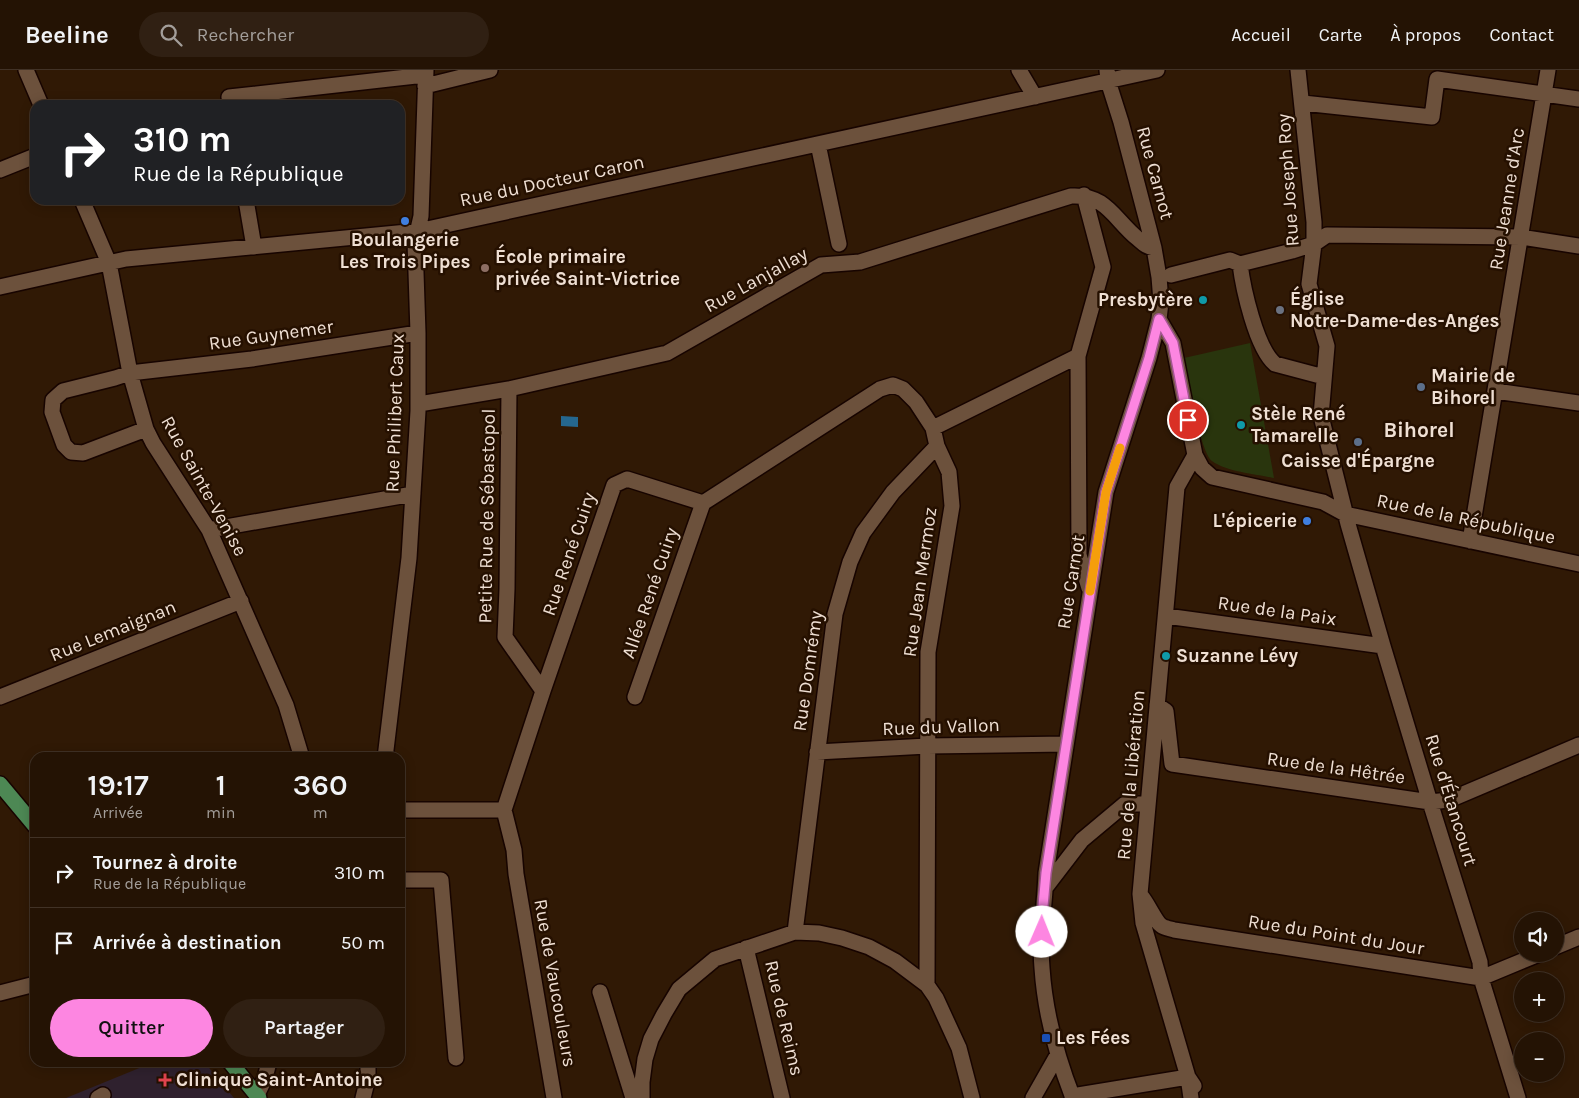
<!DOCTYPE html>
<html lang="fr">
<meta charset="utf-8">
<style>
:root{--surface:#241304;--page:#302013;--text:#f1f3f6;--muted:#a39e9a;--line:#413226;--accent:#fd86e1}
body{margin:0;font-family:Karla,sans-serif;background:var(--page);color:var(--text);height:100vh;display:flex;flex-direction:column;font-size:19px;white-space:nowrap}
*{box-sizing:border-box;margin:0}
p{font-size:16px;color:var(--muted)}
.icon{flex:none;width:28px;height:28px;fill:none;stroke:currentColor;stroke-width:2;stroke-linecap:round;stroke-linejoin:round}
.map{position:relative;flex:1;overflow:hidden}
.drawer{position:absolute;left:30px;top:682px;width:375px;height:315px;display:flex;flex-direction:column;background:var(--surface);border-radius:15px;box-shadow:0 2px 12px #0003,0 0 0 1px var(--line)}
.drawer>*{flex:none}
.hud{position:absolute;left:30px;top:30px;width:375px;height:105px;border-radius:15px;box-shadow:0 2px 12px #0003,0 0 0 1px var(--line);background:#202124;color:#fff;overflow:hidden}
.tools{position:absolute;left:1514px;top:842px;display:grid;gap:10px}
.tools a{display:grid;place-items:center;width:50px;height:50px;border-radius:50%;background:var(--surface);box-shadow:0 2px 12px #0003,0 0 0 1px var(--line);font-size:25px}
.pin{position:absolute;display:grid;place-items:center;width:42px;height:42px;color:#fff;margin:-21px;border:2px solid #fff;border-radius:50%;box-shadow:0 1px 5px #0007}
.me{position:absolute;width:55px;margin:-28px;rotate:1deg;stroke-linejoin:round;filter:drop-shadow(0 0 4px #0008)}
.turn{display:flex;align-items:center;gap:18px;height:105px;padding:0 20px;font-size:22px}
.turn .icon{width:65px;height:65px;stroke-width:2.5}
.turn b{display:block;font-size:35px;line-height:42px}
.eta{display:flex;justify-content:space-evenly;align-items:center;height:85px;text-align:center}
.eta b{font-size:30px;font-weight:600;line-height:35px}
.cta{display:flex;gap:10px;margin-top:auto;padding:10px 20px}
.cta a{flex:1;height:58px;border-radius:30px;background:var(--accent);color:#111;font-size:20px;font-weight:600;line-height:58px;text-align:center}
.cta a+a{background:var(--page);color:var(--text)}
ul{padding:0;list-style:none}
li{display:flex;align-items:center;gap:15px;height:70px;padding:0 20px;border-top:1px solid var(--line)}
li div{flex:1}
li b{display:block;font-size:19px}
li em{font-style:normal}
header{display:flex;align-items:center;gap:30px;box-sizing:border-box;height:70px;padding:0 25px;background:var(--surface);border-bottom:1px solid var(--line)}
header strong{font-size:24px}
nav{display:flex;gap:28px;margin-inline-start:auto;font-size:18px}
.search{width:350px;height:45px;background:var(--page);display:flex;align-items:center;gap:12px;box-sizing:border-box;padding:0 18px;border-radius:28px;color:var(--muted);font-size:19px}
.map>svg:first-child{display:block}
</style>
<header>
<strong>Beeline</strong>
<div class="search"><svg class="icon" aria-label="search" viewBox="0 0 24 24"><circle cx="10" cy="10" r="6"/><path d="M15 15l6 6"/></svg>Rechercher</div>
<nav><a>Accueil</a><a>Carte</a><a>À propos</a><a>Contact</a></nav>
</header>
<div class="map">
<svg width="1579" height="1028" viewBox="0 0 1579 1028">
<rect width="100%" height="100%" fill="#301905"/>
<!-- medical -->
<path fill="#2f212e" d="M154 992 205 993 234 1028H66Z"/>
<!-- green -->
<path fill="#29350d" d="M1250 273 1274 408C1256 404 1227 402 1212 391 1200 382 1188 306 1184 288Z"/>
<!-- water -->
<path fill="#25678f" d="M561 346 578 347V357L561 356Z"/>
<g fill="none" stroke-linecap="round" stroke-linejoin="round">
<defs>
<path id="minor" d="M26 0 41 35
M1019 0 1035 27
M1298 0 1314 152V174L1309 214 1327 276 1321 346 1348 454 1383 576 1430 732 1480 892 1481 908 1518 1028
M425 16 490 0
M1303 33 1432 47 1437 9 1579 29
M231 35 229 27 425 5
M818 74 839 174
M0 100 35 86
M82 130 109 193 130 303 146 359 153 373 209 460 286 635 302 688
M246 130 254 177
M1240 194C1243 218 1256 278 1275 294L1324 307
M1171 205 1230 190 1240 194 1292 181 1314 174 1327 165 1521 167 1579 176
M0 217 126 189 418 161 1157 0
M1159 249 1173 273 1195 385 1202 398 1212 407 1323 432 1345 444 1579 494
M1078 286 1079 485 1089 518
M509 319 507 519 505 567 543 621
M1495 321 1579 333
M419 334 509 319 667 283 821 195 860 192 1071 126C1106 124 1114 149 1137 168 1143 173 1146 177 1154 178
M933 358 1078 286 1103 197 1084 125
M146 359 83 383 71 382 64 375 52 342 53 330 63 321 115 308 130 303 252 289 418 263
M209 460 413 424
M1470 471 1548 0
M1166 546 1383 576
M0 627 241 531
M635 627 703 433
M1157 635 1166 641 1172 694 1430 732 1449 730 1579 675
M817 682 927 676 1066 674
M385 688 409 488 418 341V263L415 172 421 146 426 0
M400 740H504
M504 740 543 621 614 415 627 409 703 433 880 319 893 315 903 319 916 332 933 358 937 376 949 402 952 436 928 582 927 915
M504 740 514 780 516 804 554 1028
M400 810H441L456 988
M1046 817 1082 770 1125 734H1147
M1142 827C1148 834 1156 853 1162 856 1165 858 1171 859 1174 860L1481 908 1539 884
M795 862 835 544 850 492 863 463 893 422 937 376
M1555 877 1579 867
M746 878 782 1028
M600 922 633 1028
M0 923 35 914
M257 1025 265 1008 269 992
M1072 1026 1188 1007 1194 1016
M98 1028 103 1025
M363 1028 368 1008V992
M642 1028V1012L645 989 651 969 664 944 679 919 715 889 795 862 819 863 842 868 869 877 895 891 927 915 936 928 959 978 972 1028
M1033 1028 1058 984
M1073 1028C1057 987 1045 943 1042 898 1039 867 1045 834 1046 803L1106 422 1149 288 1159 249 1161 232 1159 207 1154 178 1121 52 1108 11 1107 0
M1191 1028 1188 1007 1143 853 1140 824 1177 417 1195 385"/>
<path id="major" d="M0 714 35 756
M230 992 259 1028"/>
</defs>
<!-- minor casing -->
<use href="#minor" stroke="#170400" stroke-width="18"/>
<!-- major casing -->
<use href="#major" stroke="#170400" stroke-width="18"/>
<!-- minor -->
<use href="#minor" stroke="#6c513c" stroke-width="15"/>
<!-- major -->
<use href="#major" stroke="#4d8854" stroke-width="15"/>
</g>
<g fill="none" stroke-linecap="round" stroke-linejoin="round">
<defs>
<path id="route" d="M1042 862 1043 836 1046 803 1106 422 1149 288 1159 249 1173 273 1188 350"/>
</defs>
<!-- route casing -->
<use href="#route" stroke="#a45792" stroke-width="12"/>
<!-- route -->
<use href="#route" stroke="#fd86e1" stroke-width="9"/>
<!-- slow -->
<path stroke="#f59e0b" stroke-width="9" d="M1090 521 1106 422 1120 378"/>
</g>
<!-- markers -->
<g fill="#3f7fe0" stroke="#251000" stroke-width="2">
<circle cx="405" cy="151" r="5"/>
<circle cx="1307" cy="451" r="5"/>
</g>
<circle fill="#8d6e63" stroke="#251000" stroke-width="2" cx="485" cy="198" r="5"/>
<g fill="#0f9aa8" stroke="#251000" stroke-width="2">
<circle cx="1203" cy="230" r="5"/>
<circle cx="1241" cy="355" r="5"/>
<circle cx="1166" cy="586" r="5"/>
</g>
<circle fill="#6b7280" stroke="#251000" stroke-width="2" cx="1280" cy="240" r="5"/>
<g fill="#5c6f8a" stroke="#251000" stroke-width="2">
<circle cx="1421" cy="317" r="5"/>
<circle cx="1358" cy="372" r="5"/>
</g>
<rect fill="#1a4fb4" stroke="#251000" stroke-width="2" x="1041" y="963" width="10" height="10" rx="2.5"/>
<path fill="#e0444e" stroke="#251000" stroke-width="2" d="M162.5 1002.5h5v5h5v5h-5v5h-5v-5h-5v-5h5z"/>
<g text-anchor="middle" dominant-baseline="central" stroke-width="5" stroke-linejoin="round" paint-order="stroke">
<!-- street labels -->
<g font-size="19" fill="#efdfd3" stroke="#251000">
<text transform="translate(1155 103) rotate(75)">Rue Carnot</text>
<text transform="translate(1288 110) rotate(-94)">Rue Joseph Roy</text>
<text transform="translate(552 111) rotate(-12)">Rue du Docteur Caron</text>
<text transform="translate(1507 129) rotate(-81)">Rue Jeanne d'Arc</text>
<text transform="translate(756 210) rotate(-29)">Rue Lanjallay</text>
<text transform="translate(271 265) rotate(-8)">Rue Guynemer</text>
<text transform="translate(395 343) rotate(-88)">Rue Philibert Caux</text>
<text transform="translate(204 416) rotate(61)">Rue Sainte-Venise</text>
<text transform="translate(487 446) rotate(-89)">Petite Rue de Sébastopol</text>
<text transform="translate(1466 449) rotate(12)">Rue de la République</text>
<text transform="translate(569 484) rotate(-71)">Rue René Cuiry</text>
<text transform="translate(920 512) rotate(-82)">Rue Jean Mermoz</text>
<text transform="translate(1071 512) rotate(-81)">Rue Carnot</text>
<text transform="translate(650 523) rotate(-71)">Allée René Cuiry</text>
<text transform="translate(1277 541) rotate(8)">Rue de la Paix</text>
<text transform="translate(113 561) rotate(-22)">Rue Lemaignan</text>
<text transform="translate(808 601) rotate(-82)">Rue Domrémy</text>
<text transform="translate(941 657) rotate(-2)">Rue du Vallon</text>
<text transform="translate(1336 698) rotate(8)">Rue de la Hêtrée</text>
<text transform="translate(1131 705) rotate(-85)">Rue de la Libération</text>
<text transform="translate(1451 730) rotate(73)">Rue d'Étancourt</text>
<text transform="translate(1336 865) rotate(9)">Rue du Point du Jour</text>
<text transform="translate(555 913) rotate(80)">Rue de Vaucouleurs</text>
<text transform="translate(784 948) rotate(77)">Rue de Reims</text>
</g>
<!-- poi labels -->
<g font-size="19" font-weight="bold" fill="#efdfd3" stroke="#251000" text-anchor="start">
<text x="405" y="170" text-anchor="middle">Boulangerie<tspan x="405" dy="22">Les Trois Pipes</tspan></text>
<text x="495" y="187">École primaire<tspan x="495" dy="22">privée Saint-Victrice</tspan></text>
<text x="1290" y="229">Église<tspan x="1290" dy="22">Notre-Dame-des-Anges</tspan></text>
<text x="1193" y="230" text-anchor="end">Presbytère</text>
<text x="1431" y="306">Mairie de<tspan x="1431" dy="22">Bihorel</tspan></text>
<text x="1251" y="344">Stèle René<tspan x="1251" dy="22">Tamarelle</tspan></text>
<text x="1358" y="391" text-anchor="middle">Caisse d'Épargne</text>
<text x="1297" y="451" text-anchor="end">L'épicerie</text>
<text x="1176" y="586">Suzanne Lévy</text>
<text x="1056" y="968">Les Fées</text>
<text x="176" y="1010">Clinique Saint-Antoine</text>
</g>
<!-- quarter labels -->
<g font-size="21" font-weight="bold" fill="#efdfd3" stroke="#251000">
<text x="1419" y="360">Bihorel</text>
</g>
</g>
</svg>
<div class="tools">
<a><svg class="icon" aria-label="sound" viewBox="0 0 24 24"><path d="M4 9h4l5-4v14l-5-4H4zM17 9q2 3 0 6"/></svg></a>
<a>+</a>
<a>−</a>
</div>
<div class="pin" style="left:1188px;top:350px;background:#d93025"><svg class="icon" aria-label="arrive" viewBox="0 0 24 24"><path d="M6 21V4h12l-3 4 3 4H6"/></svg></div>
<svg class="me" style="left:1042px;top:862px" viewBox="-20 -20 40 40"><circle r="19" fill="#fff"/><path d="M0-13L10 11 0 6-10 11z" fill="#fd86e1"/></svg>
<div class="hud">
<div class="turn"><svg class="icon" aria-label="right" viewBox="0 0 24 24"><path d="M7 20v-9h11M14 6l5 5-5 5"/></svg><div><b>310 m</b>Rue de la République</div></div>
</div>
<section class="drawer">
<div class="eta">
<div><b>19:17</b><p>Arrivée</p></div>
<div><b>1</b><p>min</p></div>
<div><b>360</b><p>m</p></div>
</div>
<ul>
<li><svg class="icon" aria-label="right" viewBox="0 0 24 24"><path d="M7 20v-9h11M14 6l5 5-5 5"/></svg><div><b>Tournez à droite</b><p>Rue de la République</p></div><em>310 m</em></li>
<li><svg class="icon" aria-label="arrive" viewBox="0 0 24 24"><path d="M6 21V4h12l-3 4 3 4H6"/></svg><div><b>Arrivée à destination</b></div><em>50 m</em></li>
</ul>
<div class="cta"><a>Quitter</a><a>Partager</a></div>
</section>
</div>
